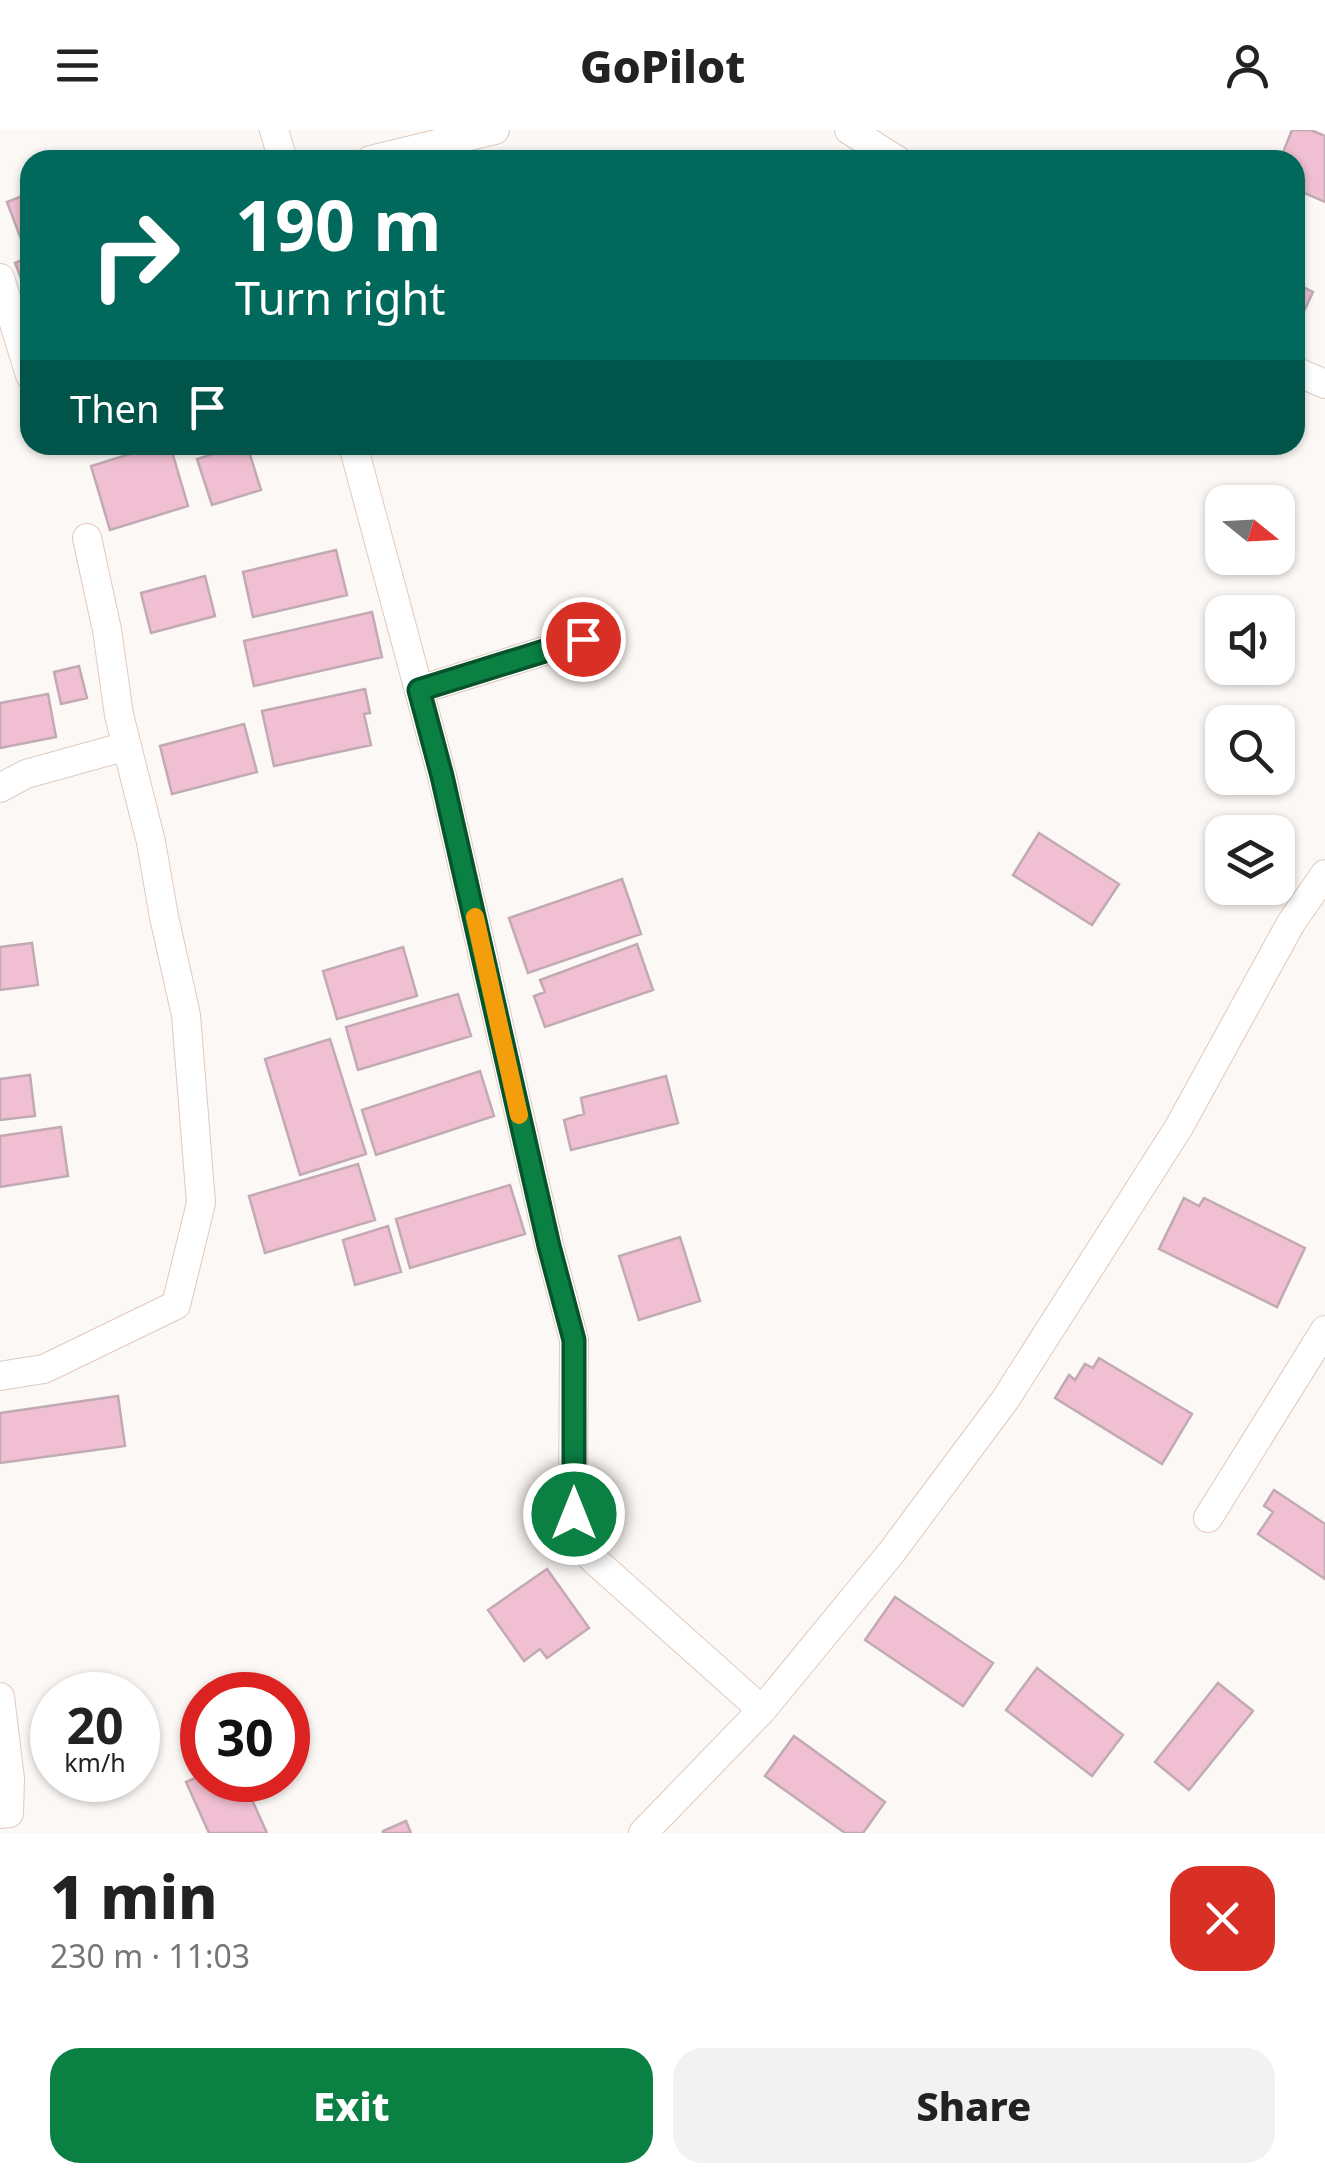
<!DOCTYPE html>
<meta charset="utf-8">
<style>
:root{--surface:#fff;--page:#f2f2f2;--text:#222;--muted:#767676;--accent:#0b8043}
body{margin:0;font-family:"Noto Sans",sans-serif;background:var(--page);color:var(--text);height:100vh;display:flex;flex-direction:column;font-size:38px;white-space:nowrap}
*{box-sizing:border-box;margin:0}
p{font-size:32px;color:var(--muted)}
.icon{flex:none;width:55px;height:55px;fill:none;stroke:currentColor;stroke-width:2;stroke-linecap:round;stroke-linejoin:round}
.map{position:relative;height:1703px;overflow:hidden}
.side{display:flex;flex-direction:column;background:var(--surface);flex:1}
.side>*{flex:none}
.hud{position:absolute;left:20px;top:20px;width:1285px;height:305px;border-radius:30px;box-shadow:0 2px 8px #0004;background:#00695c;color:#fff;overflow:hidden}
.needle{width:65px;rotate:108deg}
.fabs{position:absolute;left:1205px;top:355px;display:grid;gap:20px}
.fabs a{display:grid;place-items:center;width:90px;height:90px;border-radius:20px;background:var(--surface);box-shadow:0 2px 8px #0004;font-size:50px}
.speed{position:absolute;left:30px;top:1542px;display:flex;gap:20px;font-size:50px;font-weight:700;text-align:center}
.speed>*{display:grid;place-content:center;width:130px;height:130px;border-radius:50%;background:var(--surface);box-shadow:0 2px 8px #0004;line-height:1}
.speed small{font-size:25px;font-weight:400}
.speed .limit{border:15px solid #d22;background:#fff;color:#111}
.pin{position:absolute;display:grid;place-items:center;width:85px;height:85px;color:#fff;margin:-42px;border:5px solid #fff;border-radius:50%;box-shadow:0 2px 10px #0007}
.me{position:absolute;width:110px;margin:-55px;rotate:0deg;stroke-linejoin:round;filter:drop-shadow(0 0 8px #0008)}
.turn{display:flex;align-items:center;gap:35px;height:210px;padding:0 50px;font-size:45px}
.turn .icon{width:130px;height:130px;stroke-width:2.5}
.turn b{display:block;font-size:70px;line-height:85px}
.then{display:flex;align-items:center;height:95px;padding:0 50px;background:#0003;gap:20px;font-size:38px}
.round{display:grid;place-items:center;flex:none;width:105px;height:105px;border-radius:30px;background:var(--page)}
.headline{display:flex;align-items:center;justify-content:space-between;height:170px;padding:0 50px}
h1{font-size:60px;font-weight:800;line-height:75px}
.action{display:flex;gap:20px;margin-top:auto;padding:20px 50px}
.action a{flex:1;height:115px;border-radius:30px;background:var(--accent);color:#fff;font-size:40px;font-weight:800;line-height:115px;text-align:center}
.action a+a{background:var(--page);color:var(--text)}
header{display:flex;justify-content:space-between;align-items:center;height:130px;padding:0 50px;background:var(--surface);font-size:45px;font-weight:800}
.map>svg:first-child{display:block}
</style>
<header><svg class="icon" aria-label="menu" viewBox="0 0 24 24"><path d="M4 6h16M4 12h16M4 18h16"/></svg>GoPilot<svg class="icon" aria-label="person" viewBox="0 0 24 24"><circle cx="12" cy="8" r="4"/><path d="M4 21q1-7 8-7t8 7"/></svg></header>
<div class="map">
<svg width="1325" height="1703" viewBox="0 0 1325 1703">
<rect width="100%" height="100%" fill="#fcf8f5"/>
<!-- building -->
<path fill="#f0bfd2" stroke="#c1aab3" stroke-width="2.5" d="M1292 0H1311L1325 6V72L1295 59V30H1280Z
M30 63V124L27 125 7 72Z
M30 127V150L23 153 15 133Z
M1295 153 1313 162 1295 200Z
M159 315H170L188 376 110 400 91 336Z
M242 315H247L261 360 212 375 197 329Z
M336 420 347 465 253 487 243 442Z
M205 446 215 486 151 503 141 463Z
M372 482 382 527 254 556 244 511Z
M79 536 87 568 61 574 54 542Z
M365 559 370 583 364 584 371 615 274 636 262 581Z
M48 564 56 607 0 618V573Z
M244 594 257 642 172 664 160 616Z
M1039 703 1119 754 1092 795 1013 745Z
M622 749 641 804 528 843 509 788Z
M32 813 38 855 0 860V817Z
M637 814 653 860 545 897 534 866 545 862 540 850Z
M403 817 417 866 337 889 323 841Z
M458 864 471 906 358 940 346 897Z
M330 909 366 1024 300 1045 265 929Z
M480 941 494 986 376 1025 362 980Z
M30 945 35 986 0 990V949Z
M666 946 678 993 571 1020 564 990 584 984 581 968Z
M61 997 68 1046 0 1057V1006Z
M358 1034 375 1090 265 1123 249 1066Z
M510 1055 525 1104 410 1138 396 1089Z
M1184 1068 1199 1076 1204 1068 1305 1118 1277 1177 1159 1119Z
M388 1096 401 1142 355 1155 343 1110Z
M680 1107 700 1171 639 1190 619 1126Z
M1099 1228 1192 1284 1162 1334 1055 1268 1069 1245 1075 1250 1085 1234 1093 1238Z
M118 1266 125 1316 0 1333V1283Z
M1274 1360 1325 1394V1449L1258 1404 1273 1382 1264 1376Z
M547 1439 589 1498 547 1528 540 1519 524 1531 488 1480Z
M895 1467 993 1533 963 1576 865 1510Z
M1037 1538 1123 1605 1092 1646 1006 1580Z
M1218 1553 1253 1581 1189 1660 1155 1632Z
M794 1606 885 1672 863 1703H845L765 1646Z
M202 1645V1650H243L267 1703H209L186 1652Z
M406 1691 411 1703H383V1701Z"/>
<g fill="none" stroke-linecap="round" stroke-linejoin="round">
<defs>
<path id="minor" d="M274 0 283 30
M849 0 897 30
M370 30 495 0
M0 148 30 245
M1295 241 1325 254
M353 315 442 646 549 1115 574 1210 573 1384 592 1428 762 1580
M419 560 583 509
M0 658 26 644 127 616
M0 1246 44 1239 176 1175 201 1073 186 885 164 787 151 712 119 585 107 500 87 408
M1208 1388 1325 1200
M0 1567 10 1649 9 1683 0 1684
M643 1703 762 1580 891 1423 1005 1270 1179 997 1291 793 1325 744"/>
</defs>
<!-- minor casing -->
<use href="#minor" stroke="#dfcabe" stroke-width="30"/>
<!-- minor -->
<use href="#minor" stroke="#fff" stroke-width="28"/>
</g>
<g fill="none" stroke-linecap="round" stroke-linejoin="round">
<defs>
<path id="route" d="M574 1384V1210L549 1116 442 646 419 560 583 509"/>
</defs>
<!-- route casing -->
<use href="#route" stroke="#07532c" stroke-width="25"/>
<!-- route -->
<use href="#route" stroke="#0b8043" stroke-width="18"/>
<!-- slow -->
<path stroke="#f59e0b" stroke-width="18" d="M475 787 519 985"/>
</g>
</svg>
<div class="fabs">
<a><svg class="needle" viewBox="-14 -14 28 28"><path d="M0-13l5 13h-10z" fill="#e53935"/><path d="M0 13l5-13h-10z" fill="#767676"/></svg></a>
<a><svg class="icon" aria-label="sound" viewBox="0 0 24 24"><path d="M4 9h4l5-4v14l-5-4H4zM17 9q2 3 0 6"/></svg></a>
<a><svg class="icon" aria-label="search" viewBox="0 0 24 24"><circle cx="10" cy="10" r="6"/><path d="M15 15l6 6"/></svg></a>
<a><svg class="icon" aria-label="layers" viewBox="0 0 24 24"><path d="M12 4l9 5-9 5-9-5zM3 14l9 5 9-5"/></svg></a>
</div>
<div class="speed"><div>20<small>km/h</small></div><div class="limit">30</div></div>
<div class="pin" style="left:583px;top:509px;background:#d93025"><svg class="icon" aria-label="arrive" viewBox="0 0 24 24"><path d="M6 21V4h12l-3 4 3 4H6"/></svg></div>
<svg class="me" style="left:574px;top:1384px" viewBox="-20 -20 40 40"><circle r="17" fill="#0b8043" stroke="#fff" stroke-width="3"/><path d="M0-11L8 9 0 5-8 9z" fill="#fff"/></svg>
<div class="hud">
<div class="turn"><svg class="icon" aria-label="right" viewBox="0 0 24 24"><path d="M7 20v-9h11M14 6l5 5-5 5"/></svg><div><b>190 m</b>Turn right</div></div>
<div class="then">Then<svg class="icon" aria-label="arrive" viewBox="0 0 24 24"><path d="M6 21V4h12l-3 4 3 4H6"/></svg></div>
</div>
</div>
<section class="side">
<div class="headline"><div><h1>1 min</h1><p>230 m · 11:03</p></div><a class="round" style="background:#d93025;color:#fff"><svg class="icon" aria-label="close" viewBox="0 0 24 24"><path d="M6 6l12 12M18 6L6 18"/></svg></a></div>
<div class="action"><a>Exit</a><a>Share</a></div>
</section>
